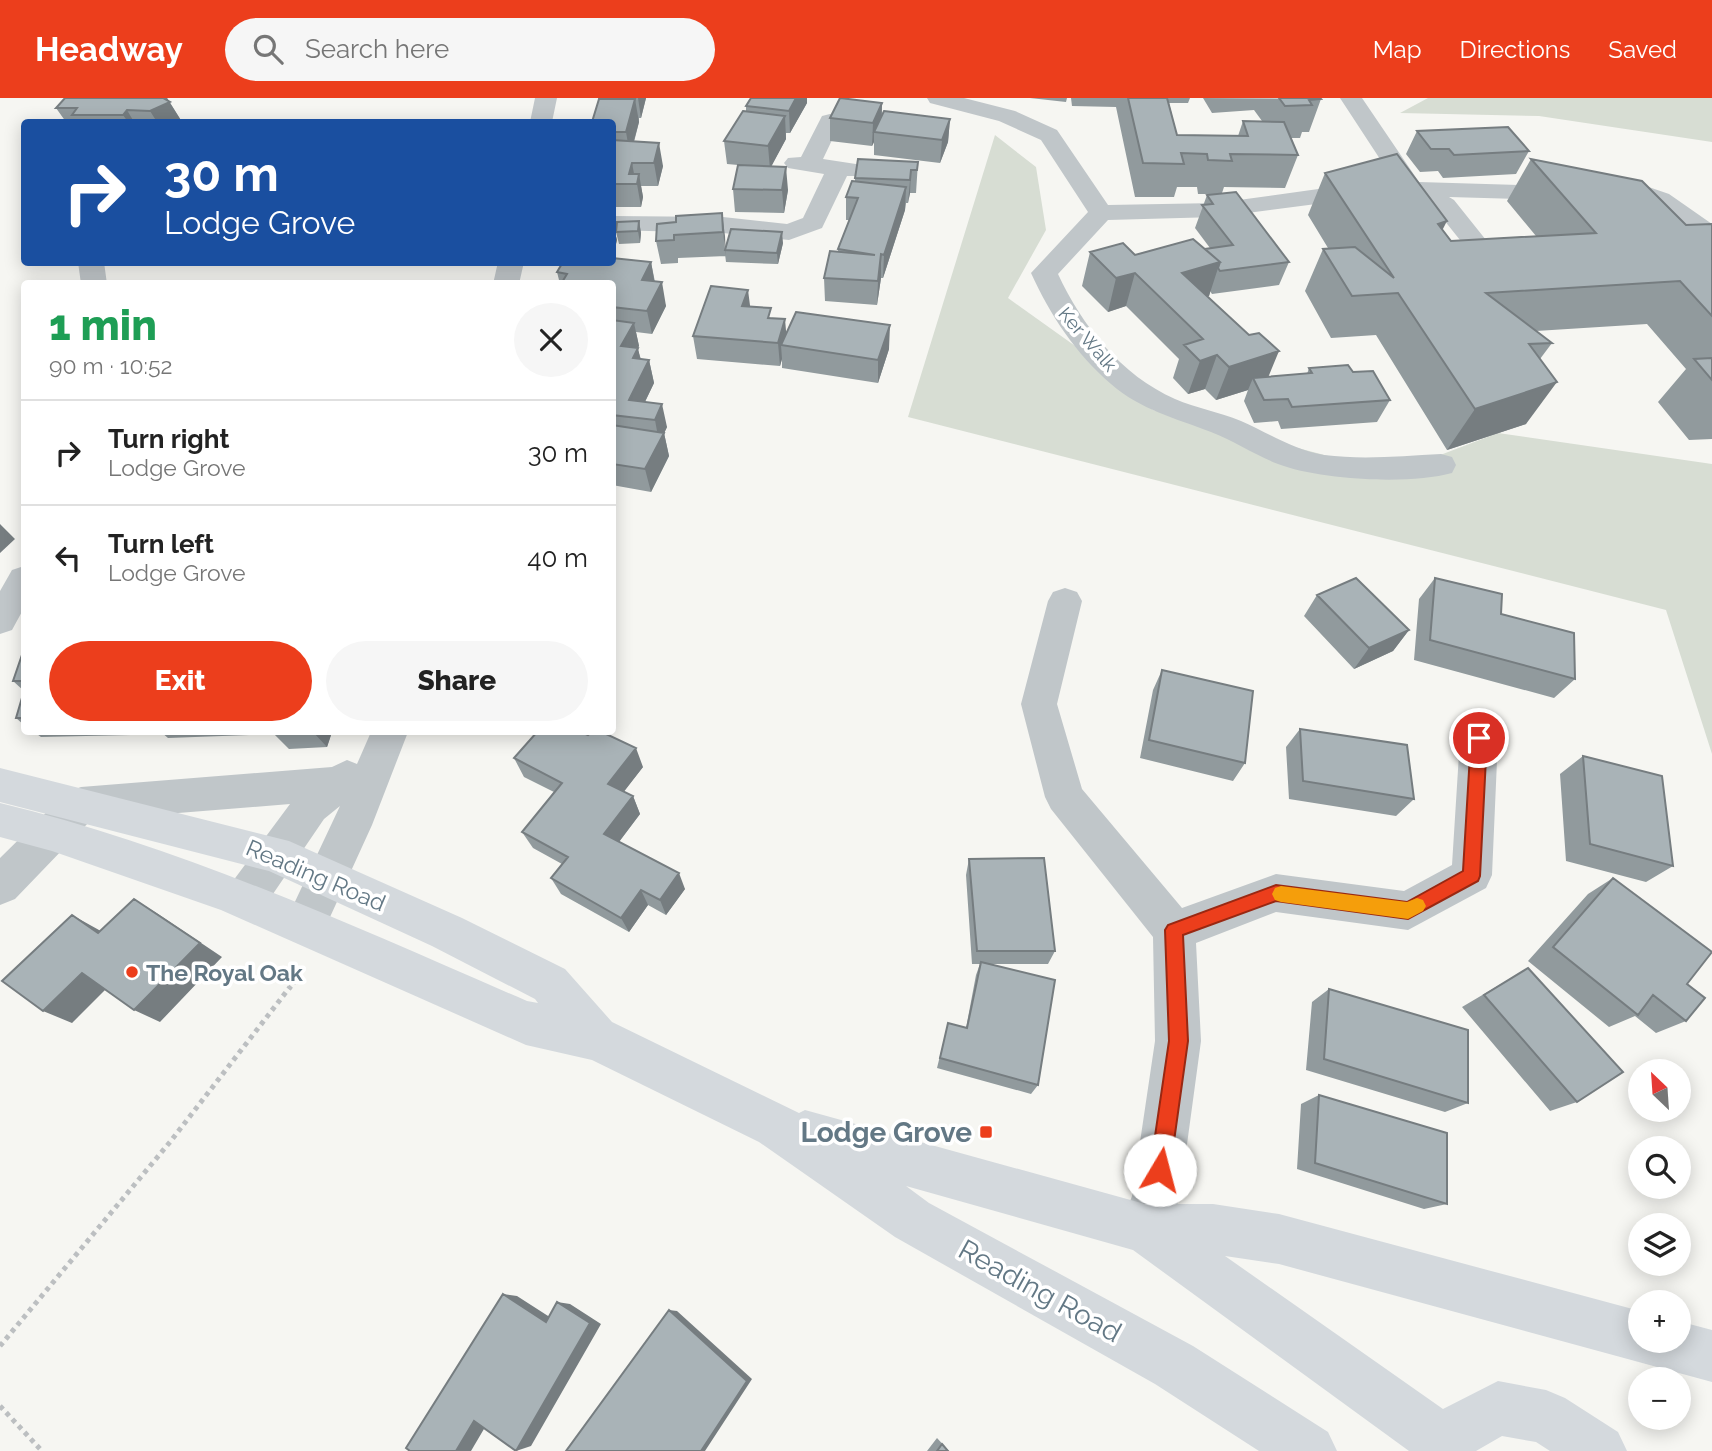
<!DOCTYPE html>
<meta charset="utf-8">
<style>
:root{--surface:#fff;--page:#f6f6f6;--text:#222;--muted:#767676;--line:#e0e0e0;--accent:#ec3e1c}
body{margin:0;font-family:Raleway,sans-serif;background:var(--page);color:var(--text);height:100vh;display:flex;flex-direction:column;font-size:26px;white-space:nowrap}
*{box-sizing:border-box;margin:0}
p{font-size:23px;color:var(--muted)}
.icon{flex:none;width:38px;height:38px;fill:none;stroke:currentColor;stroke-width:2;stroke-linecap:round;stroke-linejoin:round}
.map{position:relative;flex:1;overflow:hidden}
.panel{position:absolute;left:21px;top:182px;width:595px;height:455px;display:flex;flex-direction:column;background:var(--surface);border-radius:7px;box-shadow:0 4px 18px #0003}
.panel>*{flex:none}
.banner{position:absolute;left:21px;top:21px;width:595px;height:147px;border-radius:7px;box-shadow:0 4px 18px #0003;background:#1a4fa0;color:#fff;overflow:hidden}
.needle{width:46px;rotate:335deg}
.fabs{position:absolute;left:1628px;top:961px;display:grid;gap:14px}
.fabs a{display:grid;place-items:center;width:63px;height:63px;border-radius:50%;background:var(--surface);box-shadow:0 4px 18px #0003;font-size:35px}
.pin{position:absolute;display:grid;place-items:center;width:60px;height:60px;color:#fff;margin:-30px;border:4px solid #fff;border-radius:50%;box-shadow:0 2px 7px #0007}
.me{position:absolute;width:77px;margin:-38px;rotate:8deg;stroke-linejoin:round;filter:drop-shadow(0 0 5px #0008)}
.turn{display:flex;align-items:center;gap:24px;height:147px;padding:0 28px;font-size:32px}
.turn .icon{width:91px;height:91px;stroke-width:2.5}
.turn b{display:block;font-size:49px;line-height:60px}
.round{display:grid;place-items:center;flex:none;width:74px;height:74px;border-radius:37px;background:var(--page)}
.headline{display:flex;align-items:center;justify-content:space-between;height:119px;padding:0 28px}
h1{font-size:42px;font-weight:800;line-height:52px;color:#1e9e55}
.primary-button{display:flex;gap:14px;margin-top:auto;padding:14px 28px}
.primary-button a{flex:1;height:80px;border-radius:42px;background:var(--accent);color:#fff;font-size:28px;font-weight:800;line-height:80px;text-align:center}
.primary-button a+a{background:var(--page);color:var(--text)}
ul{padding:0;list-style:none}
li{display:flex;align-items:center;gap:21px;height:105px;padding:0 28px;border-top:2px solid var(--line)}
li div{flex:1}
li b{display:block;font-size:26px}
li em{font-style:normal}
header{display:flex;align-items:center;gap:42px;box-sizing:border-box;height:98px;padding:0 35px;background:var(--accent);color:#fff}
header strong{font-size:33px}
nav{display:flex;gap:38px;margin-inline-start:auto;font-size:24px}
.search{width:490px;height:63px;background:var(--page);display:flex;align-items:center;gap:18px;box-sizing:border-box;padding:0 24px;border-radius:38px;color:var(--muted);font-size:26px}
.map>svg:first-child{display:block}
</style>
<header>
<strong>Headway</strong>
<div class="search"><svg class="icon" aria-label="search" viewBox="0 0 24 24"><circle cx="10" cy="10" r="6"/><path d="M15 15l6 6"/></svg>Search here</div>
<nav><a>Map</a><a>Directions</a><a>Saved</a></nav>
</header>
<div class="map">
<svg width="1712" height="1353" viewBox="0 0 1712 1353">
<rect width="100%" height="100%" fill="#f6f6f2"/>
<!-- green -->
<path fill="#d7ddd3" d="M1428 0H1712V44L1539 18 1400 15Z
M995 37 1036 69 1046 132 1008 200 1085 255 1153 312 1393 375 1498 335 1712 366V656L1666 512 908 319Z"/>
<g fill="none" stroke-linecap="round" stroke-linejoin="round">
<!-- path-far1 -->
<path stroke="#bcbfc1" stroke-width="4.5" stroke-dasharray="3.5 3.5" stroke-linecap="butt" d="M289 891 301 876"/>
<!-- path -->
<path stroke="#bcbfc1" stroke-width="5" stroke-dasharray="4.5 4.5" stroke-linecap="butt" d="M0 1248 170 1044 290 889
M0 1308 42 1353"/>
<!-- minor -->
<path fill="#c0c6c9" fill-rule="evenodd" d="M535 0H557L552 24H530Z
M927 0H964L1015 13 1057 32 1108 107 1217 105 1347 87 1395 84 1340 0H1362L1419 84 1519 87 1610 83 1640 86 1669 96 1712 126V143L1693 136 1652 106 1638 100 1610 97 1519 101 1449 99 1454 102 1498 157 1494 162 1485 165 1476 162 1436 112 1408 99 1347 102 1217 119 1108 122 1058 176C1082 228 1121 277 1175 301 1196 310 1219 314 1241 323 1268 335 1294 352 1324 357 1363 362 1402 358 1441 356L1452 359 1456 367 1452 375C1409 387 1320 382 1278 366 1255 357 1234 343 1211 334 1175 320 1141 312 1111 286 1076 256 1050 217 1031 175L1088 114 1041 42 999 23 930 5Z
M830 16 838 18 841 23 823 61 869 68 873 73 869 78H847L822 130 789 142 723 135 612 132V118L723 119 787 126 803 120 824 76 788 70 784 65 788 60 801 59 822 18Z
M78 164H104L107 186H81Z
M498 164H524L519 186H493Z
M24 468V510L12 532 0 536V493L12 472Z
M1065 490 1077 494 1082 503 1057 606 1082 691 1182 810 1276 776 1404 793 1452 767 1460 640 1466 629 1479 624 1492 629 1498 640 1492 777 1486 790 1408 832 1276 814 1196 845 1201 943 1180 1098 1163 1149 1145 1156 1127 1149 1120 1131 1132 1098 1155 943 1153 839 1051 711 1045 699 1021 606 1048 503 1053 494Z
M371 634H408L372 727 320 841 305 847 290 841 284 827 340 708 324 721 260 815 245 820 230 815 224 801 230 787 290 706 91 722 15 801 0 807V760L67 694 81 689 332 669 347 662 357 666Z"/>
<!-- major -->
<path fill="#d4d9dd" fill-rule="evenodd" d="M0 670 289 743 462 820 565 871 612 924 799 1015 805 1012 1145 1106H1213L1279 1116 1640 1213V1242H1678V1223L1712 1232V1284L1279 1166 1225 1158 1443 1311 1498 1283 1546 1292 1565 1300 1618 1334 1627 1353H1550L1536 1344 1502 1338 1476 1353H1409L1133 1152 906 1088 929 1105 1193 1248 1328 1334 1337 1353H1259L1155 1286 895 1139 759 1044 592 962 526 947 221 812 52 753 0 739V705C183 749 355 829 527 903L538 905 535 901 432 848 269 773 0 704Z"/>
</g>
<!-- wall -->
<path fill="#919a9d" d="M65 0H167L182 24H66L56 10Z
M598 0H646L641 20H639V24L634 44 663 68 658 88H641L643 99 641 109H612V24L599 3Z
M1030 0H1067L1066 4Z
M1071 0H1190L1188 5H1169L1177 37 1238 38 1243 23H1262L1254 12 1212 15 1203 0 1321 1 1309 34H1302L1300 40H1291L1298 57 1285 90 1224 89 1222 95 1289 164 1279 187 1212 196 1210 193 1209 198H1207L1268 279 1307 276 1309 270 1353 274 1390 302 1377 324 1281 331 1278 323 1254 325 1244 303 1248 292 1216 302 1205 291 1188 296 1173 280 1179 261 1126 208 1108 214 1082 188 1090 154 1135 157 1210 150 1195 130 1207 97 1216 96H1198L1197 89H1177L1174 99H1135L1116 9 1072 8Z
M807 5 790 35H786V41L771 68 788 92 784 115 735 114 733 91 738 67 727 66 724 43 746 13V8Z
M882 5V18L950 21 948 44 940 65 874 57V44L872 48 830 43V20Z
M1417 33 1529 53 1516 76 1443 80 1438 73 1420 74 1406 56Z
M1531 61 1686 127 1712 126V341L1689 342 1658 304 1686 271 1647 226 1536 233 1552 245 1540 261 1526 326 1447 352 1376 237 1331 240 1305 193 1323 151 1328 150 1308 117 1325 75 1443 132 1451 143 1536 138 1507 103Z
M918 64 916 95H910L908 105H906L905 112 883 180H881L877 207 825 203 824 180 838 154V151L849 122H846V99L855 84V80Z
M722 115 725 151 783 145 778 166 726 164 725 156 726 158 678 160V165L661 166 656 143 676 124Z
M639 123 641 135 640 145 619 146 616 134Z
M612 131H614L617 142 613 160 651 164 655 184 666 208 652 236 636 234 639 248 637 250 641 261 649 262 654 285 645 304 667 329 664 335 669 358 651 394 612 387V186H560L557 174Z
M750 209 771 220 786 235 889 251 878 285 782 270V261L780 268 697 261 693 238Z
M1435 480 1501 516 1575 581 1554 600 1414 562 1419 501Z
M1317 497 1409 532 1393 553 1354 571 1304 518Z
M24 551V593L13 583Z
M1162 572 1245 665 1233 683 1140 660 1153 592Z
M24 593V627L16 620Z
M1300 631 1414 701 1396 718 1289 701 1286 649Z
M34 634H132L131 637 41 639Z
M161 634H332L327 649 289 651 274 636 168 640Z
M1583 658 1673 768 1646 784 1566 763 1560 676Z
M514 660 643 669 623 694 633 698 640 716 619 744 685 791 666 817 648 807 629 834 561 796 551 780 562 766 533 750 522 734 554 694 524 679Z
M969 761 1055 853 1048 866H991L1038 987 1031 996 937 970 948 925 966 930 976 877 980 866H972L966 777Z
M1613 780 1687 886 1686 923 1656 935 1635 918 1609 929 1528 863 1588 796Z
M1528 870 1577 1004 1550 1013 1462 909Z
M1329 891 1468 1005 1445 1014 1306 972 1312 904Z
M1319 997 1447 1106 1424 1111 1297 1071 1301 1006Z
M937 1340 949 1353H927Z"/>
<!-- shaded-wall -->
<path fill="#767d80" d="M163 0H167L182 24H157L150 13Z
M638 0H646L641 20Z
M796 0H807V5L790 35 789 13Z
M635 1 639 24 630 57 626 34Z
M882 5 881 27 874 34V44L872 48 873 25Z
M127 12 134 24H128L123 17Z
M785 18 786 41 770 71 768 48Z
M950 21 948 44 940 65 942 42Z
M659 45 663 68 658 88 654 65Z
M632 65 636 86 629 76Z
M786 69 788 92 784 115 782 92Z
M911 72 910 95 908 105 910 82Z
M639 76 643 99 641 109 637 86Z
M906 89 905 112 883 180 884 157Z
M722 115 725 138 726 158 723 134Z
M639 123 641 135 640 145 638 133Z
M1447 123 1425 166 1438 126Z
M614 131 617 142 612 160V137Z
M782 134 783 145 778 166 777 155Z
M881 156V180L877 207 878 183Z
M651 164 655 187 642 182Z
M1220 164 1209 198 1172 209 1182 175Z
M1135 175 1126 208 1108 214 1116 180Z
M662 184 666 208 652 236 647 213Z
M748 192 751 215 742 208Z
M785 221 787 244 781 247 782 261 780 268 778 245Z
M634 225 639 248 626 271 621 248Z
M890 227 889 251 878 285V262Z
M638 250 643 273 649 262 654 285 637 320 629 302 633 260Z
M1279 253 1265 287 1253 280 1248 292 1216 302 1229 269Z
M1217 257 1205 291 1188 296 1200 263Z
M1557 284 1526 326 1447 352 1475 311Z
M662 306 667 329 661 342 664 335 669 358 651 394 645 371 659 344 655 322Z
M0 426 15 441 0 455Z
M1409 532 1393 553 1354 571 1369 550Z
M313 634H332L327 649Z
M636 650 643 669 616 704 608 686Z
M633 698 640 716 612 753 604 736Z
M679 775 685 791 666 817 660 802Z
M641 792 648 807 629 834 621 820Z
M134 801 158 816 222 859 160 924 134 912Z
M72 817 99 832 125 849 98 835Z
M82 875 109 888 72 925 43 913Z
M503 1196 517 1198 559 1225 546 1224Z
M557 1204 570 1206 601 1226 531 1348 516 1353Z
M669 1212 677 1213 752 1281 705 1353H701Z
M491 1319 471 1353H456L474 1323Z"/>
<!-- building -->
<path fill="#a9b3b7" stroke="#767d80" stroke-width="2" d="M65 0H163L170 4 150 13 127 12 123 17H72L77 10H56Z
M751 0H796L789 13 746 8Z
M840 0 882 5 873 25 830 20Z
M1128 0H1167L1177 37 1248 38 1243 23 1284 24 1298 57 1230 56 1232 63 1208 62 1207 56 1181 55 1184 66 1143 65Z
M1279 0H1320L1321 1 1309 2 1312 7 1285 8Z
M599 1H635L626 34H612V24H592Z
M743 13 785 18 768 48 724 43Z
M884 13 950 21 942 42 874 34Z
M1508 29 1529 53 1454 57 1449 51H1431L1417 33Z
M612 42 659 45 654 65H632L629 76H639L637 86H612Z
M1397 56 1447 123 1438 126 1451 143 1596 135 1531 61 1642 83 1686 127 1712 126V218L1680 183 1486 195 1552 245 1529 246 1557 284 1475 311 1398 195 1352 198 1323 151 1355 149 1394 180 1325 75Z
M858 61 918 64 917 72H911L910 82 855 80Z
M738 67 786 69 782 92 733 91Z
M852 83 906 89 884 157 881 156 878 183 824 180 830 153 875 157 838 151 858 100 846 99Z
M1236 94 1289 164 1220 173 1218 170 1220 164 1205 151 1233 147 1202 107 1213 106 1207 97Z
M722 115 723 134 674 137V142L656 143 657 126 676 124V118Z
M639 123 638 133 616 134 617 124Z
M731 131 782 134 777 155 725 152Z
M1193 141 1220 164 1182 175 1249 237 1259 235 1279 253 1229 269 1217 257 1200 263 1184 247 1203 241 1135 175 1116 180 1090 154 1123 145 1135 157Z
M612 160 651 164 642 182 662 184 647 213 612 209V186H561L567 176 557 174 563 164H612Z
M711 188 748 192 742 208 771 210 768 220 785 221 778 245 693 238Z
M796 214 890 227 878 262 781 247Z
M612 222 634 225 621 248 638 250 633 260 649 262 629 302 662 306 655 322 612 317Z
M1712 260V282L1694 261Z
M1348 267 1353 274 1373 273 1390 302 1292 309 1288 301 1264 302 1253 280 1312 275 1309 270Z
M612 327 664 335 645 371 612 366Z
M1356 480 1409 532 1369 550 1317 497Z
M1435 480 1502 496 1501 516 1574 535 1575 581 1430 542Z
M24 551V583H13Z
M1162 572 1253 593 1245 665 1149 642Z
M24 593V620H16Z
M1300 631 1407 647 1414 701 1303 683Z
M537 634H581L588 637 592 634H602L636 650 608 686 633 698 604 736 679 775 660 802 641 792 621 820 551 780 568 759 522 734 562 685 514 660Z
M1583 658 1662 678 1673 768 1590 746Z
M1044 760 1055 853H977L969 761Z
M1613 780 1712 854 1687 886 1705 900 1686 923 1653 897 1638 917 1553 849Z
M134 801 200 845 134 912 82 875 43 913 2 883 72 817 98 835Z
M981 864 1055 882 1038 987 940 960 948 925 967 930Z
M1528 870 1623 974 1577 1004 1484 897Z
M1329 891 1468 932V1005L1324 961Z
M1319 997 1447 1035V1106L1315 1065Z
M503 1196 546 1224 557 1204 590 1225 516 1353 474 1323 456 1353H410L406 1350Z
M669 1212 747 1283 701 1353H566Z
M942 1346 948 1353H937Z"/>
<!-- route -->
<path fill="#ec3e1c" stroke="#992812" stroke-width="2" d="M1479 633 1487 640 1480 778 1478 783 1408 821 1276 803 1183 837 1188 943 1170 1072 1167 1079 1160 1082 1153 1079 1150 1072 1169 943 1165 832 1168 827 1276 787 1407 804 1463 773 1471 640Z"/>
<!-- slow -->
<path fill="#f59e0b" d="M1281 788 1407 804 1417 800 1423 802 1426 808 1423 813 1408 821 1281 804 1275 802 1272 796 1275 790Z"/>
<!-- markers -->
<g fill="#ec3e1c" stroke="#fff" stroke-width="2.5">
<circle cx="132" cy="874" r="7"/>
<rect x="979" y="1027" width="14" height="14" rx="3.5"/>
</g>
<g text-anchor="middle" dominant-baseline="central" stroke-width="7" stroke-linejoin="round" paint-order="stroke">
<!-- far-street labels -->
<g font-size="19" fill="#637885" stroke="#fff">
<text transform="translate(1088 241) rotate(49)">Ker Walk</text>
</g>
<!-- street labels -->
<g font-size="23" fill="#637885" stroke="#fff">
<text transform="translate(316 777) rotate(23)">Reading Road</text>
</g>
<!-- poi labels -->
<g font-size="23" font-weight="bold" fill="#637885" stroke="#fff" text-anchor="start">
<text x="146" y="874">The Royal Oak</text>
</g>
<!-- near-poi labels -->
<g font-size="28" font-weight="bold" fill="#637885" stroke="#fff" text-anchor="end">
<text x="972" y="1034">Lodge Grove</text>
</g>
<!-- near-street labels -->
<g font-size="28" fill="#637885" stroke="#fff">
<text transform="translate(1040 1193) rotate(29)">Reading Road</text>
</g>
</g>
</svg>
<div class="fabs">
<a><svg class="needle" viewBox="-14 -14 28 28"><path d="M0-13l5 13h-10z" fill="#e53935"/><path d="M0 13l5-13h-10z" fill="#767676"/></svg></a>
<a><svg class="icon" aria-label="search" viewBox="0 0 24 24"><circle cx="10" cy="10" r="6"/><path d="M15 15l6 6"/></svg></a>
<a><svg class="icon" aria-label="layers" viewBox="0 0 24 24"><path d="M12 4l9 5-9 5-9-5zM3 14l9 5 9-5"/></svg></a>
<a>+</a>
<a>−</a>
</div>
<div class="pin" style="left:1479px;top:640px;background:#d93025"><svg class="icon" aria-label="arrive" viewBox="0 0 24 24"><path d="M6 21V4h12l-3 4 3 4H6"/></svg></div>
<svg class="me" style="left:1160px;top:1072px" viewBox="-20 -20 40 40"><circle r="19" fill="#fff"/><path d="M0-13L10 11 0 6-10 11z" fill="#ec3e1c"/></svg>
<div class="banner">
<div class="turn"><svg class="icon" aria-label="right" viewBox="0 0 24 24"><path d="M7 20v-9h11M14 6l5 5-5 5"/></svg><div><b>30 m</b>Lodge Grove</div></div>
</div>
<section class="panel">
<div class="headline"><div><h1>1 min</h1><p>90 m · 10:52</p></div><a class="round"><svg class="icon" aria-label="close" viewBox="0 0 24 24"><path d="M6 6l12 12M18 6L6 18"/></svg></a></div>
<ul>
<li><svg class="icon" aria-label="right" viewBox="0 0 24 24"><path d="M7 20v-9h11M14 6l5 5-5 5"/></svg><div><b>Turn right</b><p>Lodge Grove</p></div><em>30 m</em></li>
<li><svg class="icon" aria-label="left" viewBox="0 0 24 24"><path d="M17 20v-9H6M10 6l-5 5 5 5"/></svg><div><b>Turn left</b><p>Lodge Grove</p></div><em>40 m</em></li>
</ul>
<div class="primary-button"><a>Exit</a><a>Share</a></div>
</section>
</div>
